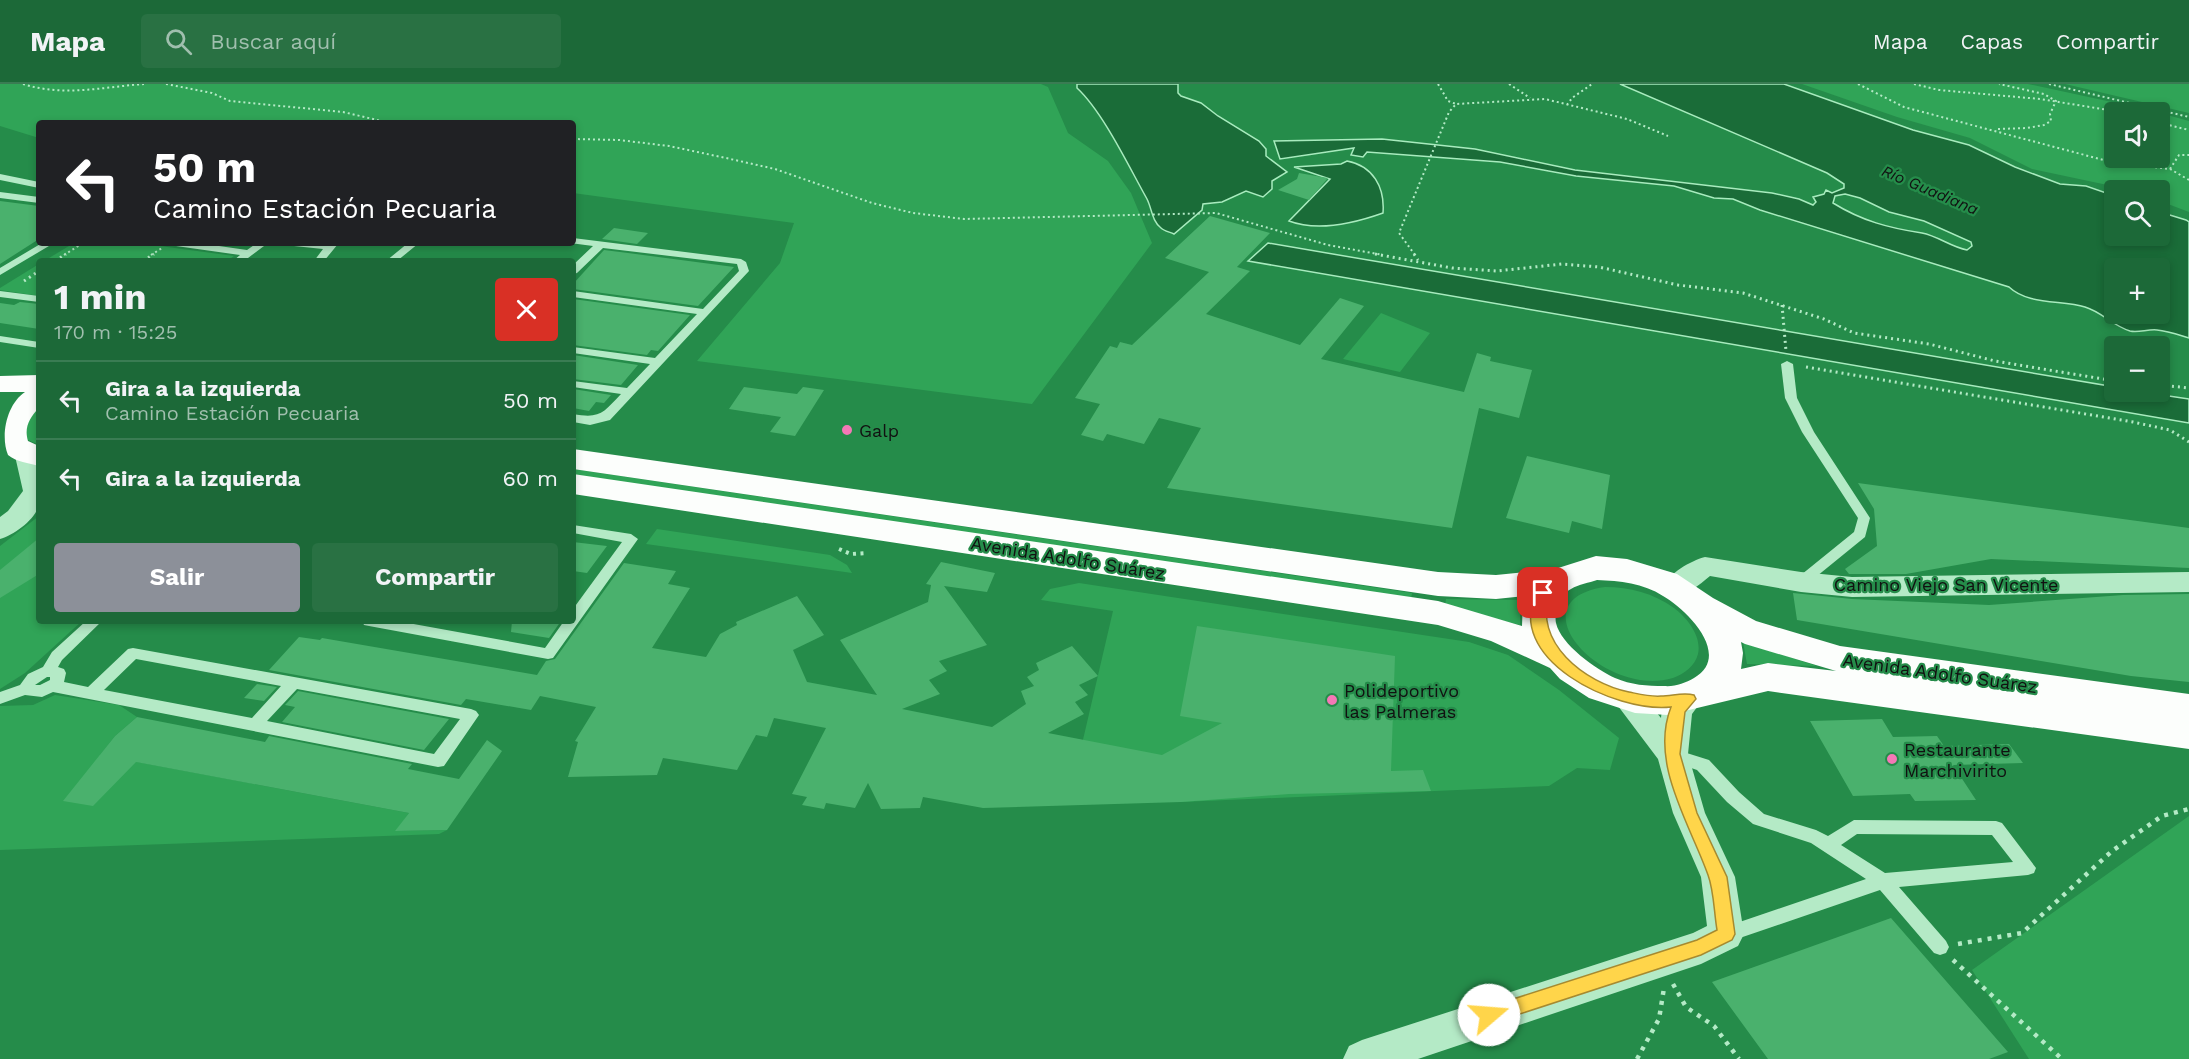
<!DOCTYPE html>
<html lang="es">
<meta charset="utf-8">
<style>
:root{--surface:#1c6938;--page:#297143;--text:#f1f3f6;--muted:#a0bfae;--line:#3a7c53;--accent:#8c9099}
body{margin:0;font-family:"Work Sans",sans-serif;background:var(--page);color:var(--text);height:100vh;display:flex;flex-direction:column;font-size:22px;white-space:nowrap}
*{box-sizing:border-box;margin:0}
p{font-size:20px;color:var(--muted)}
.icon{flex:none;width:33px;height:33px;fill:none;stroke:currentColor;stroke-width:2;stroke-linecap:round;stroke-linejoin:round}
.map{position:relative;flex:1;overflow:hidden}
.drawer{position:absolute;left:36px;top:174px;width:540px;height:366px;display:flex;flex-direction:column;background:var(--surface);border-radius:6px;box-shadow:0 3px 9px #0003}
.drawer>*{flex:none}
.banner{position:absolute;left:36px;top:36px;width:540px;height:126px;border-radius:6px;box-shadow:0 3px 9px #0003;background:#202124;color:#fff;overflow:hidden}
.fabs{position:absolute;left:2104px;top:18px;display:grid;gap:12px}
.fabs a{display:grid;place-items:center;width:66px;height:66px;border-radius:6px;background:var(--surface);box-shadow:0 3px 9px #0003;font-size:30px}
.pin{position:absolute;display:grid;place-items:center;width:51px;height:51px;color:#fff;margin:-26px;border-radius:12px;box-shadow:0 3px 9px #0006}
.me{position:absolute;width:66px;margin:-33px;rotate:72deg;stroke-linejoin:round;filter:drop-shadow(0 0 4px #0008)}
.turn{display:flex;align-items:center;gap:21px;height:126px;padding:0 18px;font-size:27px}
.turn .icon{width:78px;height:78px;stroke-width:2.5}
.turn b{display:block;font-size:42px;line-height:51px}
.round{display:grid;place-items:center;flex:none;width:63px;height:63px;border-radius:6px;background:var(--page)}
.headline{display:flex;align-items:center;justify-content:space-between;height:102px;padding:0 18px}
h1{font-size:36px;font-weight:700;line-height:45px}
.button{display:flex;gap:12px;margin-top:auto;padding:12px 18px}
.button a{flex:1;height:69px;border-radius:6px;background:var(--accent);color:#fff;font-size:24px;font-weight:700;line-height:69px;text-align:center}
.button a+a{background:var(--page);color:var(--text)}
ul{padding:0;list-style:none}
li{display:flex;align-items:center;gap:18px;height:78px;padding:0 18px;border-top:2px solid var(--line)}
li div{flex:1}
li b{display:block;font-size:22px}
li em{font-style:normal}
header{display:flex;align-items:center;gap:36px;box-sizing:border-box;height:84px;padding:0 30px;background:var(--surface);border-bottom:2px solid var(--line)}
header strong{font-size:28px}
nav{display:flex;gap:33px;margin-inline-start:auto;font-size:21px}
.search{width:420px;height:54px;background:var(--page);display:flex;align-items:center;gap:15px;box-sizing:border-box;padding:0 21px;border-radius:6px;color:var(--muted);font-size:22px}
.map>svg:first-child{display:block}
</style>
<header>
<strong>Mapa</strong>
<div class="search"><svg class="icon" aria-label="search" viewBox="0 0 24 24"><circle cx="10" cy="10" r="6"/><path d="M15 15l6 6"/></svg>Buscar aquí</div>
<nav><a>Mapa</a><a>Capas</a><a>Compartir</a></nav>
</header>
<div class="map">
<svg width="2189" height="975" viewBox="0 0 2189 975">
<rect width="100%" height="100%" fill="#258c4a"/>
<!-- green -->
<path fill="#30a457" d="M0 0H1041L1048 3 1068 49 1108 77 1131 109 1152 159 1032 320 697 277 780 179 794 139 573 109V39H39V54L0 42Z
M1802 0H2028L2158 28H2115V74H2160V29L2189 37V128L2160 117V106H2131L2032 85 1970 54 1897 33Z
M2065 0H2189V29Z
M74 159H138L234 172 227 177H44Z
M39 180V212L0 206V204Z
M1381 229 1430 249 1400 288 1343 275Z
M39 322V361L26 355 22 343Z
M573 385 1412 509 1411 515 573 391Z
M39 432V537H82L25 589 0 605V462Z
M657 445 830 471 847 481 852 489 646 460Z
M1079 499 1469 558 1508 571 1559 606 1619 654 1610 686 1577 684 1549 702 1181 718 1082 660 1113 527 1041 516 1050 505Z
M1605 503C1630 503 1653 509 1674 524 1687 534 1702 552 1698 570 1695 582 1684 590 1673 594 1602 615 1513 516 1605 503Z
M1446 515 1520 516V541L1445 522Z
M1743 558 1817 582 1747 580Z
M55 611 119 621 137 633 115 652 100 671 409 729 396 747 447 746 439 750 0 766V622L33 621Z
M2189 732V975H2029L1972 886Z"/>
<!-- water -->
<path fill="#1a6c38" stroke="#a8ebbe" stroke-width="1.5" fill-rule="evenodd" d="M1077 0H1178V9L1181 12 1201 19 1218 32 1259 57 1266 65V72L1287 88 1272 97V105L1263 113 1246 107 1222 118 1203 120 1202 126 1174 150C1170 148 1164 147 1161 144 1152 137 1152 125 1147 115 1129 83 1103 28 1077 4Z
M1620 0H1784L1913 46 1969 61 2015 83 2060 100 2086 102 2115 112V152H2160V128L2186 136 2189 138V254C2179 251 2168 247 2157 246 2148 245 2138 249 2130 247 2113 242 2102 228 2085 223 2061 216 2028 221 2009 203L1760 126 1733 115 1714 114 1674 102 1576 92 1500 78 1367 68 1363 73 1351 71 1354 64 1280 75 1274 57 1382 55 1475 65 1575 86 1772 109 1799 115 1813 121 1816 118 1813 113 1824 110 1826 106 1832 109 1844 104V100L1827 89ZM1845 110 1860 114 1889 128 1924 137 1971 158 1972 162 1967 166C1951 163 1938 152 1922 149 1889 144 1862 137 1833 119L1835 112ZM2160 184V230H2115V184Z
M1347 77C1373 82 1385 103 1383 129 1355 139 1318 148 1289 137L1330 95 1294 83 1341 80Z
M1268 159 2115 303V308H2142L2189 315V339L1248 177Z"/>
<!-- building -->
<path fill="#4ab16d" d="M1299 89 1328 94 1309 116 1278 106 1297 95Z
M0 117 39 122V155L0 180Z
M1210 132 1270 149 1237 183 1250 187 1206 230 1300 261 1340 214 1364 222 1321 275 1464 308 1477 269 1491 273 1490 277 1532 286 1519 334 1479 324 1452 444 1167 404 1201 344 1159 334 1144 360 1107 350 1103 357 1081 351 1100 320 1075 314 1110 262 1117 264 1120 258 1132 261 1209 188 1165 174Z
M614 144 648 149 637 160 602 155Z
M604 166 628 169 734 183 698 222 573 205V200Z
M573 215 690 231 658 267 651 266 647 271 573 261Z
M20 218 39 220V245L0 239V219L14 221Z
M573 271 638 281 621 301 573 295Z
M744 303 797 310 803 303 824 306 795 352 770 348 781 333 729 325Z
M573 305 611 311 604 319 596 318 589 327 573 324Z
M1527 372 1610 391 1602 445 1572 437 1569 449 1506 434Z
M1858 399 2189 444V484L1991 475 1906 490H1849L1845 485 1877 462 1874 425Z
M39 454V490L0 514V486Z
M573 458 607 462 587 489 573 487Z
M941 478 995 489 987 508 944 502 987 561 939 577 947 587 929 596 940 610 902 625 992 643 1026 620 1021 607 1034 602 1027 593 1039 586 1036 579 1072 562 1098 592 1079 601 1088 611 1075 618 1084 630 1048 649 1162 671 1222 639 1180 632 1197 542 1395 572 1391 687 1423 686 1431 707 1289 710 1181 718 983 724 923 713 920 724 881 725 868 699 855 724 826 719 824 725 802 721 807 713 792 710 826 644 774 634 767 653 756 651 737 686 663 674 657 691 568 693 578 658 575 657 596 623 540 612 531 626 466 615 461 621 269 586 299 553 320 556 322 554 537 591 546 577 555 575 624 479 676 487 668 500 690 504 652 564 706 573 720 550 737 541 736 538 797 512 824 551 793 566 807 598 877 611 840 556 928 518 931 501 926 500Z
M1793 509 1852 515 1989 521 2123 511 2189 510V598L2131 592 1797 536Z
M512 537H561L549 554 511 548Z
M257 600 277 603 264 617 244 614Z
M298 607 449 635 424 666 282 638 295 623 285 621Z
M137 633 265 658 269 652 412 680 408 685 459 695 487 656 502 667 447 746 395 747 409 729 136 678 93 722 63 717 115 652Z
M1882 635 1893 653 1937 652 1944 662 2009 660 2023 679 1953 681 1976 716 1915 717 1910 710 1853 712 1810 637Z
M1891 834 2008 968 1989 975H1768L1712 898Z"/>
<g fill="none" stroke-linecap="round" stroke-linejoin="round">
<!-- path-far3 -->
<path stroke="#b4eac6" stroke-width="2" stroke-dasharray="2 3" stroke-linecap="butt" d="M23 0C64 13 103 3 144 0
M166 0 212 9 230 17 343 28 390 39
M1438 0 1448 17 1456 20
M1509 0 1530 14
M1858 0 1904 23 2111 78 2170 85 2189 96
M1914 0 1939 6 2040 15 2121 28
M2049 0 2189 33
M1567 21 1572 14 1592 0
M2160 39 2189 46
M1998 45 2027 44 2044 41 2051 37 2050 30 2056 17 2044 10 1999 0
M573 55 619 56 669 62 726 74 775 85 872 119 913 129 964 135 1216 129 1328 161 1383 171
M2170 85 2179 71H2189
M64 171 83 159
M151 171 162 164
M1415 171 1399 149 1449 28 1456 20 1545 15 1627 35 1668 52"/>
<!-- path-far2 -->
<path stroke="#b4eac6" stroke-width="3" stroke-dasharray="2 4" stroke-linecap="butt" d="M1375 170 1452 184 1497 187 1562 180 1599 183 1678 201 1743 209 1824 235 1854 249 1929 260 1995 277 2115 297
M1414 170 1418 176
M55 177 66 170
M143 177 154 170
M24 197 39 187
M1782 221 1786 267
M1806 283 2133 338 2170 346 2189 358
M2160 301 2189 304"/>
<!-- path-far1 -->
<path stroke="#b4eac6" stroke-width="4" stroke-dasharray="3 4.5" stroke-linecap="butt" d="M839 465 851 470 867 469"/>
<!-- path -->
<path stroke="#b4eac6" stroke-width="4.5" stroke-dasharray="4 6" stroke-linecap="butt" d="M1958 860 2022 849 2112 767 2162 732 2189 725
M1953 876 2062 975
M1673 900 1686 923 1714 942 1739 975
M1637 975 1659 935 1664 904"/>
<!-- service -->
<path fill="#b4eac6" fill-rule="evenodd" d="M0 90 39 98V104L0 96Z
M0 108 39 113V119L0 114Z
M573 154 741 175 746 178 749 187 610 336 590 341 573 338V330C600 335 603 329 621 310L573 303V297L627 304 650 280 573 269V263L655 274 697 230 573 213V207L703 225 739 187 737 180 603 164 577 189 573 190V181L593 162 570 159H573Z
M42 159H54L0 191V184Z
M171 159H198L247 166 257 159H268L244 177H233L240 171 176 162Z
M289 159H337L338 160 324 177H314L323 165 294 162Z
M408 159H419L397 177H386Z
M0 207 39 212V218L0 213Z
M0 252 39 258V264L0 258Z
M1787 277 1793 280 1797 314 1814 348 1870 434 1865 453 1806 501 1801 503 1794 498 1796 495 1854 448 1858 434 1802 348 1785 314 1781 280Z
M573 441 631 450 638 455 553 574 548 575 369 542 364 541 362 537H397L545 564 564 537H573V525L622 458 573 449Z
M86 537H102L62 576 58 583 64 585 66 589 64 598 88 603 128 565 133 564 471 625 476 627 479 631 444 682 438 683 53 608 42 613 25 611 0 620V608L20 601 28 590 43 583 52 568ZM136 575 281 602 252 634 104 606ZM47 593H50V596L40 601H35ZM297 605 460 635 434 670 267 637Z
M1674 665 1709 676 1739 708 1764 730 1816 746 1828 752 1854 736 1996 737 2002 739 2036 784 2034 789 2028 791 1899 803 1946 857 1949 863 1946 869 1940 871 1934 869 1880 806 1728 858 1722 856 1719 850 1722 844 1866 795 1811 759 1753 740 1727 718 1697 686 1668 676 1666 671 1668 666ZM1857 750 1992 751 2013 778 1885 789 1841 761Z"/>
<!-- minor -->
<path fill="#b4eac6" fill-rule="evenodd" d="M27 364 36 367 39 372C39 387 43 406 39 421 35 436 14 451 0 455V433L8 427 23 407 15 372 18 367Z
M1705 473 1801 488 1852 493 2189 488V508L1852 513 1801 508 1710 492C1696 503 1685 515 1666 510L1662 503C1670 489 1690 477 1705 473Z
M1627 602 1638 606 1661 634C1663 614 1679 600 1699 607L1703 615 1692 630 1688 670 1705 729 1735 793 1744 850 1738 862 1701 880 1418 975H1343L1349 962 1362 956 1693 849 1707 842 1701 793 1673 729 1658 675 1612 614 1616 606Z"/>
<!-- trunk -->
<path fill="#fcfefc" fill-rule="evenodd" d="M39 291V324C29 334 24 344 28 357L39 362V382C29 379 16 378 8 371 0 351 7 320 25 308H0V292Z
M573 365 1438 488 1496 491 1555 485 1596 472 1627 475 1677 490 1713 514 1756 537 1840 562 2189 610V665L1768 607 1668 631 1635 629 1589 614 1560 595 1550 584 1491 557 1438 541 573 410V390L1438 517 1522 542 1523 516 1525 512 1496 515 1438 512 573 385ZM1597 496C1620 497 1643 499 1663 512 1686 525 1733 571 1694 594 1685 599 1675 603 1664 602 1647 602 1631 601 1615 594 1596 585 1561 561 1556 539 1555 535 1556 530 1556 526 1557 518 1564 508 1571 505 1579 500 1589 499 1597 496ZM1741 558 1745 560 1836 587 1768 579 1741 585 1743 569Z"/>
</g>
<!-- route -->
<path fill="#ffd54a" stroke="#a68a30" stroke-width="1.5" d="M1543 504 1550 509C1532 558 1585 599 1629 608 1639 610 1651 613 1661 612 1672 612 1683 608 1694 611L1696 615 1685 628 1680 670 1697 729 1727 793 1735 850 1732 856 1701 871 1489 940 1482 938 1480 931 1482 925 1697 856 1717 846C1714 829 1714 807 1708 791 1690 740 1649 679 1671 623 1616 629 1500 575 1538 505Z"/>
<!-- markers -->
<g fill="#f478b6" stroke="#258c4a" stroke-width="2">
<circle cx="847" cy="346" r="6"/>
<circle cx="1332" cy="616" r="6"/>
<circle cx="1892" cy="675" r="6"/>
</g>
<g text-anchor="middle" dominant-baseline="central" stroke-width="4.5" stroke-linejoin="round" paint-order="stroke">
<!-- far-water labels -->
<g font-size="16" font-style="italic" fill="#111" stroke="#258c4a">
<text transform="translate(1930 106) rotate(23)">Río Guadiana</text>
</g>
<!-- poi labels -->
<g font-size="18" fill="#111" stroke="#258c4a" text-anchor="start">
<text x="859" y="346">Galp</text>
<text x="1344" y="606">Polideportivo<tspan x="1344" dy="21">las Palmeras</tspan></text>
<text x="1904" y="665">Restaurante<tspan x="1904" dy="21">Marchivirito</tspan></text>
</g>
<!-- street labels -->
<g font-size="18" fill="#111" stroke="#258c4a">
<text transform="translate(1068 474) rotate(9)">Avenida Adolfo Suárez</text>
<text x="1946" y="500">Camino Viejo San Vicente</text>
<text transform="translate(1940 589) rotate(8)">Avenida Adolfo Suárez</text>
</g>
</g>
</svg>
<div class="fabs">
<a><svg class="icon" aria-label="sound" viewBox="0 0 24 24"><path d="M4 9h4l5-4v14l-5-4H4zM17 9q2 3 0 6"/></svg></a>
<a><svg class="icon" aria-label="search" viewBox="0 0 24 24"><circle cx="10" cy="10" r="6"/><path d="M15 15l6 6"/></svg></a>
<a>+</a>
<a>−</a>
</div>
<div class="pin" style="left:1543px;top:509px;background:#d93025"><svg class="icon" aria-label="arrive" viewBox="0 0 24 24"><path d="M6 21V4h12l-3 4 3 4H6"/></svg></div>
<svg class="me" style="left:1489px;top:931px" viewBox="-20 -20 40 40"><circle r="19" fill="#fff"/><path d="M0-13L10 11 0 6-10 11z" fill="#ffd54a"/></svg>
<div class="banner">
<div class="turn"><svg class="icon" aria-label="left" viewBox="0 0 24 24"><path d="M17 20v-9H6M10 6l-5 5 5 5"/></svg><div><b>50 m</b>Camino Estación Pecuaria</div></div>
</div>
<section class="drawer">
<div class="headline"><div><h1>1 min</h1><p>170 m · 15:25</p></div><a class="round" style="background:#d93025;color:#fff"><svg class="icon" aria-label="close" viewBox="0 0 24 24"><path d="M6 6l12 12M18 6L6 18"/></svg></a></div>
<ul>
<li><svg class="icon" aria-label="left" viewBox="0 0 24 24"><path d="M17 20v-9H6M10 6l-5 5 5 5"/></svg><div><b>Gira a la izquierda</b><p>Camino Estación Pecuaria</p></div><em>50 m</em></li>
<li><svg class="icon" aria-label="left" viewBox="0 0 24 24"><path d="M17 20v-9H6M10 6l-5 5 5 5"/></svg><div><b>Gira a la izquierda</b></div><em>60 m</em></li>
</ul>
<div class="button"><a>Salir</a><a>Compartir</a></div>
</section>
</div>
